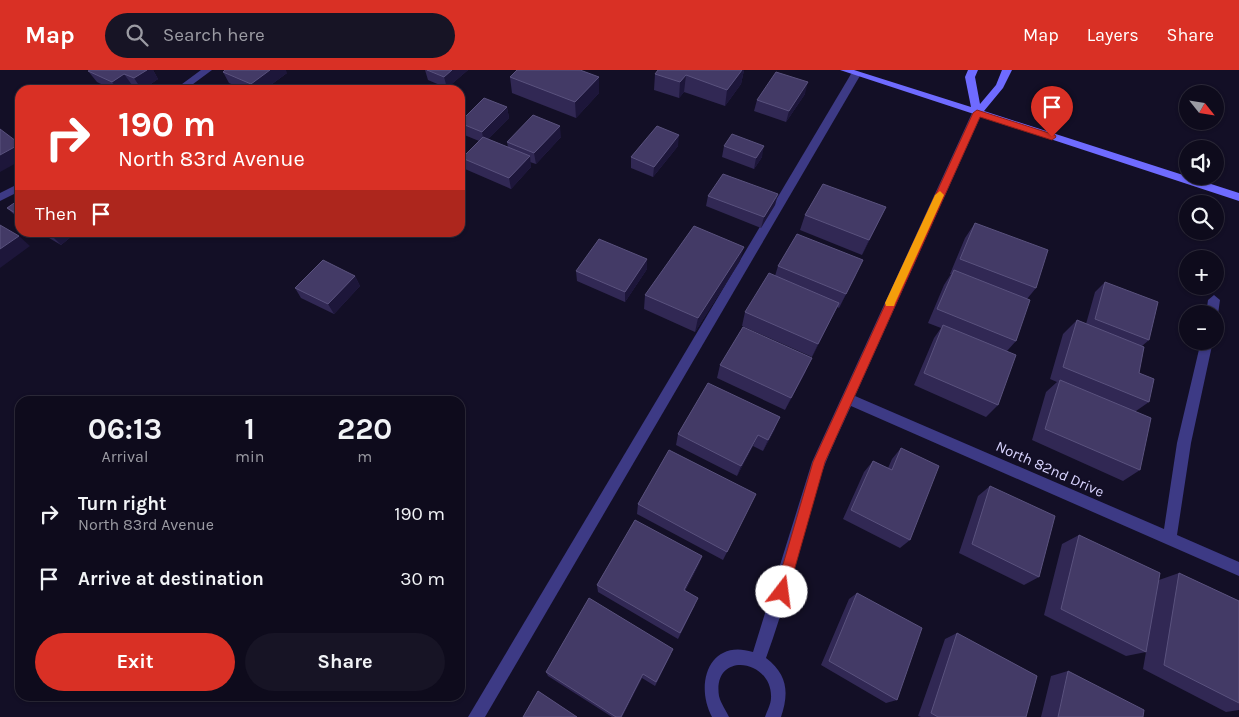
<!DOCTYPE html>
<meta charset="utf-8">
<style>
:root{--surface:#0e0b1c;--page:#171425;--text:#f1f3f6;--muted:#9b9ba3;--line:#2e2b3b;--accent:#d93025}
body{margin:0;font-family:Karla,sans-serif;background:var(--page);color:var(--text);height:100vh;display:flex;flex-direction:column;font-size:19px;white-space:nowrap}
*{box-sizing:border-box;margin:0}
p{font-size:16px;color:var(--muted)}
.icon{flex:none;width:28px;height:28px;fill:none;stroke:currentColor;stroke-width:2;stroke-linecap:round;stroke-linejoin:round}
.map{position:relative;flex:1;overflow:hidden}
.panel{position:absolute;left:15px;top:326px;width:450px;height:305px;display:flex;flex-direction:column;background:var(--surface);border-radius:15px;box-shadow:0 1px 4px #0004,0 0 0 1px var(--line)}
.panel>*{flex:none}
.hud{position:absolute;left:15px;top:15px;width:450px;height:152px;border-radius:15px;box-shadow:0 1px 4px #0004,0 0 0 1px var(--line);background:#d93025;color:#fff;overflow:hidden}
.needle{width:32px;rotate:120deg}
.buttons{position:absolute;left:1179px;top:15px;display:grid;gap:10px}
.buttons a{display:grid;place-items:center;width:45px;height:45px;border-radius:50%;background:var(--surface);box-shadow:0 1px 4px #0004,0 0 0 1px var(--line);font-size:25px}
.pin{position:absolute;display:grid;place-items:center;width:42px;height:42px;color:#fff;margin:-51px -21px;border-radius:50% 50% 50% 0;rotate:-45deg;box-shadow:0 0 5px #0007}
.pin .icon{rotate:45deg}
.me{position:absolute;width:55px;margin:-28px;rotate:15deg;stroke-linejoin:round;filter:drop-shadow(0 0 4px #0008)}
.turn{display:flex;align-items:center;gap:18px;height:105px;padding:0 20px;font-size:22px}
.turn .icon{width:65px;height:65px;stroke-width:2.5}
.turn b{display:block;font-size:35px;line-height:42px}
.then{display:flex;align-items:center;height:48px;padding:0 20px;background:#0003;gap:10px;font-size:19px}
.eta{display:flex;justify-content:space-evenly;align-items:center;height:85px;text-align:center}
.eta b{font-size:30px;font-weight:700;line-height:35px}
.cta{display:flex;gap:10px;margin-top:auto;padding:10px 20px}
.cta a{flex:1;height:58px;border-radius:30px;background:var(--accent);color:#fff;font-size:20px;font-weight:700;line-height:58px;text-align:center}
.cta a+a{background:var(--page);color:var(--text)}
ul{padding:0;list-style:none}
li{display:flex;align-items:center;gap:15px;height:65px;padding:0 20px}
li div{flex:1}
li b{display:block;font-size:19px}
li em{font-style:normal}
header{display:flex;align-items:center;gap:30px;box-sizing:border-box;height:70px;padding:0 25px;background:var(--accent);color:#fff}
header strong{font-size:24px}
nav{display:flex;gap:28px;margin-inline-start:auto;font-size:18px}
.search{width:350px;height:45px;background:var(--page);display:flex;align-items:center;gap:12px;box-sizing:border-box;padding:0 18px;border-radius:28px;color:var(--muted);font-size:19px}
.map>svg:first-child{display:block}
</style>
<header>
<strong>Map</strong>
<div class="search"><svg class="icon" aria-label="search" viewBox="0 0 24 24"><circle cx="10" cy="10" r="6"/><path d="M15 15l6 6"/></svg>Search here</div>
<nav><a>Map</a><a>Layers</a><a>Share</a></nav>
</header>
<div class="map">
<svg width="1239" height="647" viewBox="0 0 1239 647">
<rect width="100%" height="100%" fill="#130f26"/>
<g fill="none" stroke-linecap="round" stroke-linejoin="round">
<!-- lane -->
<path fill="#3d3a85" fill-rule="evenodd" d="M856 1 861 4 485 647H468L851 4Z"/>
<!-- street -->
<path fill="#3d3a85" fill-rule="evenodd" d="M201 0H212L185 20H174Z
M977 40 982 43 855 326 1164 459 1177 373 1201 271H1213L1191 373 1177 465 1239 492V506L851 336C839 362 826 389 817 416 799 473 787 532 766 588 788 605 789 623 781 647H765C767 641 771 634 771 628 773 589 712 580 719 626 721 634 726 640 729 647H712C694 613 710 568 753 582L812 392 972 43Z
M20 113V121L0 131V123Z
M1214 225 1220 230 1218 244 1215 248V244H1206L1208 230Z"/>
<!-- secondary -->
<path fill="#6f6bff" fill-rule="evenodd" d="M840 0H854L971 37 965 7 968 0H978L975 7 980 34 996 15 1002 0H1012L1003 18 984 41 1239 123V131Z"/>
</g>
<!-- wall -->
<path fill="#312854" d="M153 0 158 9 142 20 132 15 124 20H113L97 12 88 1Z
M425 0H468L447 18 428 10Z
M658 0H744L741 14 725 36 684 22 679 28 654 20 655 4Z
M223 2 287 3 264 20H245L229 13Z
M510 7H599V23L576 48 512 23Z
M805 24 786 52 754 41 757 30Z
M507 37 509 48 488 69 508 77 507 72 561 67 536 94 530 92 531 97 511 119 465 99 462 88 479 71 462 64 460 56V52Z
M678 76 653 107 631 98V87Z
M724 76 762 87 754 99 722 87Z
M778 124 775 135 761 158 706 136 708 126Z
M20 129V150L7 138Z
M886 137 862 185 800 160 805 145Z
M975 153 1036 218 1027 229 1016 271 1007 281 998 335 986 347 914 315 934 268 941 258 928 253 944 215 951 204H950L965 168Z
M39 162H77L61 175Z
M740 191 695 262 644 239 645 225Z
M778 196 856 205 839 238 837 237 812 287 742 256 745 242 775 206Z
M647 199 625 232 577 211 576 201Z
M355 206 360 216 334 244 301 228 295 218Z
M1105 212 1149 270 1142 276 1139 303 1149 332 1136 341 1140 400 1123 411 1032 370 1046 322 1057 312 1050 309 1063 264 1077 250 1086 254 1095 222Z
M720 295 806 301 785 340 717 308Z
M775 359 763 381 753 376 737 406 676 375 678 364Z
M901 378 910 470 900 478 843 449 864 402 873 391 888 398 892 389Z
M990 416 1039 507 1024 515 959 483 978 426Z
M756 424 723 490 637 444 638 434Z
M1079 465 1159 510 1179 503 1239 531V640L1226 642 1143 599 1146 582 1126 586 1044 545 1062 474Z
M702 486 699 494 685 521 695 535 678 569 598 522 597 515Z
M857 523 897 630 886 633 821 595 849 529Z
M957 563 1026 647H921L918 646 945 569Z
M671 584 655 616 642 608 622 647H612L548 606 546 602Z
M1068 601 1143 647H1041L1051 606Z"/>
<!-- shaded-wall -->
<path fill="#1d163a" d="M147 0H153L158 9 142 20 134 8Z
M270 0H286L287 3 264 20H254L251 14Z
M452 0H468L447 18 444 7Z
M742 0H744L741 14 725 36 727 20Z
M124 4 132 15 124 20H118L112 12Z
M686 5 684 22 679 28 680 12Z
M599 7V23L576 48 575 32Z
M808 12 805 24 786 52 789 41Z
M507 37 509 48 484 73 482 62Z
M560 56 561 67 536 94 534 83Z
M679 65 678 76 653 107 654 97Z
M20 74V91L0 102V85Z
M764 76 762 87 754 99 756 88Z
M530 86 531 97 511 119 509 108Z
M778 124 775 135 761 158 764 147Z
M886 137 879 152 862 185 869 170Z
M48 162H77L61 175Z
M19 166 30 176 0 198V179Z
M744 177 740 191 695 262 698 248Z
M647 189V199L625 232V222Z
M863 190 856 205 839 238Z
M355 206 360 216 334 244 328 234Z
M839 233 833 246 812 287 818 274Z
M812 288 806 301 785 340 791 328Z
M780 347 775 359 763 381 768 370Z
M758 365 753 376 737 406 741 396Z
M702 486 699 494 681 527 684 520Z
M643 604 642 608 622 647H621Z"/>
<!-- building -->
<path fill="#433a66" stroke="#5a527e" d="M90 0H147L134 8 124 4 112 12 88 1Z
M225 0H270L251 14 223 2Z
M427 0H452L444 7Z
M517 0H580L599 7 575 32 510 7Z
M658 0H742L727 20 686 5 680 12 655 4Z
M776 2 808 12 789 41 757 30Z
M220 17 228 20H216Z
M484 28 507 37 482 62 460 53V52Z
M533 45 560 56 534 83 507 72Z
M657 56 679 65 654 97 631 87Z
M0 59 20 74 0 85Z
M732 64 764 76 756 88 724 76Z
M483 67 530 86 509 108 462 88Z
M723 104 778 124 764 147 708 126Z
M823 114 886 137 869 170 805 145Z
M20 129V146L7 138Z
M975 153 1048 180 1036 218 960 189Z
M0 155 19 166 0 179Z
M694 156 744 177 698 248 645 225Z
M797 164 863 190 846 224 778 196Z
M599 169 647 189 625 222 576 201Z
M323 190 355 206 328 234 295 218Z
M954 200 1030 230 1016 271 937 239Z
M769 203 839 233 818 274 745 242Z
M1105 212 1158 232 1149 270 1095 249Z
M1077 250 1144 277 1139 303 1154 309 1149 332 1063 297Z
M943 255 1016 285 998 335 924 303Z
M743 257 812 288 791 328 720 295Z
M1060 310 1151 348 1140 400 1045 359Z
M708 313 780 347 768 370 758 365 741 396 678 364Z
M901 378 939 396 910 470 851 440 873 391 892 400Z
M669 380 756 424 727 482 638 434Z
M990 416 1055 446 1039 507 972 474Z
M635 450 702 486 684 520 698 528 680 563 597 515Z
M1079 465 1160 503 1146 582 1061 539Z
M1179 503 1239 531V633L1164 595Z
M857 523 922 558 897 630 829 591Z
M589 528 673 579 656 612 643 604 621 647H616L546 602Z
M957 563 1037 606 1026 647H938L931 643Z
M1068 601 1144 640 1143 647H1058Z
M538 621 577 647H523Z"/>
<!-- route -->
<path fill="#d93025" stroke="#8d1f18" d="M977 40 1055 65 1056 67 1052 70 980 47 825 392 788 522 786 527 782 529 777 527 775 522 813 392 973 43Z"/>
<!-- slow -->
<path fill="#f59e0b" d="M940 121 944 125 895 233 894 236H886L885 233 935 125Z"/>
<g text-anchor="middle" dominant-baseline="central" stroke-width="4" stroke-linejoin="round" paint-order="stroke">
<!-- street labels -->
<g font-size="15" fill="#d9d4ff" stroke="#130f26">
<text transform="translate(1050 399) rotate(24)">North 82nd Drive</text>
</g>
</g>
</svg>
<div class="buttons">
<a><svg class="needle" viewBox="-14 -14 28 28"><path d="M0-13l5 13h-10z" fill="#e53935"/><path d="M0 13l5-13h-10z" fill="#9b9ba3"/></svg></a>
<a><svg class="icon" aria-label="sound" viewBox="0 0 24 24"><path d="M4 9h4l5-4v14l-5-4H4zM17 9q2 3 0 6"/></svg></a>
<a><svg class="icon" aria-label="search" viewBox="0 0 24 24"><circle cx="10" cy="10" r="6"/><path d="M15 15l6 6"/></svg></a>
<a>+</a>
<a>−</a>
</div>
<div class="pin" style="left:1052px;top:67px;background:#d93025"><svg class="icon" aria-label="arrive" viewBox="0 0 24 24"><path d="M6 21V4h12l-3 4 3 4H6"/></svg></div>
<svg class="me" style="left:782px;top:522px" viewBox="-20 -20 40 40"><circle r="19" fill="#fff"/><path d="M0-13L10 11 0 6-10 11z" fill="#d93025"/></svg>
<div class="hud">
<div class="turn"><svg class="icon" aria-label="right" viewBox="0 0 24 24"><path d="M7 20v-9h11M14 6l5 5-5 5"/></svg><div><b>190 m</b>North 83rd Avenue</div></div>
<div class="then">Then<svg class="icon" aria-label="arrive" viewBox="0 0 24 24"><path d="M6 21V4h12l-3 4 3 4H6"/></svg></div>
</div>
<section class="panel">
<div class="eta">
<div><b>06:13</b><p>Arrival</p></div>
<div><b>1</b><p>min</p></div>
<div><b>220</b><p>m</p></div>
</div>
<ul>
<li><svg class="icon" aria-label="right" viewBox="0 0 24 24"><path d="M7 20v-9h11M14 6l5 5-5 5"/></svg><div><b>Turn right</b><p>North 83rd Avenue</p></div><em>190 m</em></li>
<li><svg class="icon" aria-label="arrive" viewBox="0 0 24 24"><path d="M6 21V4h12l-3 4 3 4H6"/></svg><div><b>Arrive at destination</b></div><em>30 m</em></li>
</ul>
<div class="cta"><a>Exit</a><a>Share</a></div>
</section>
</div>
